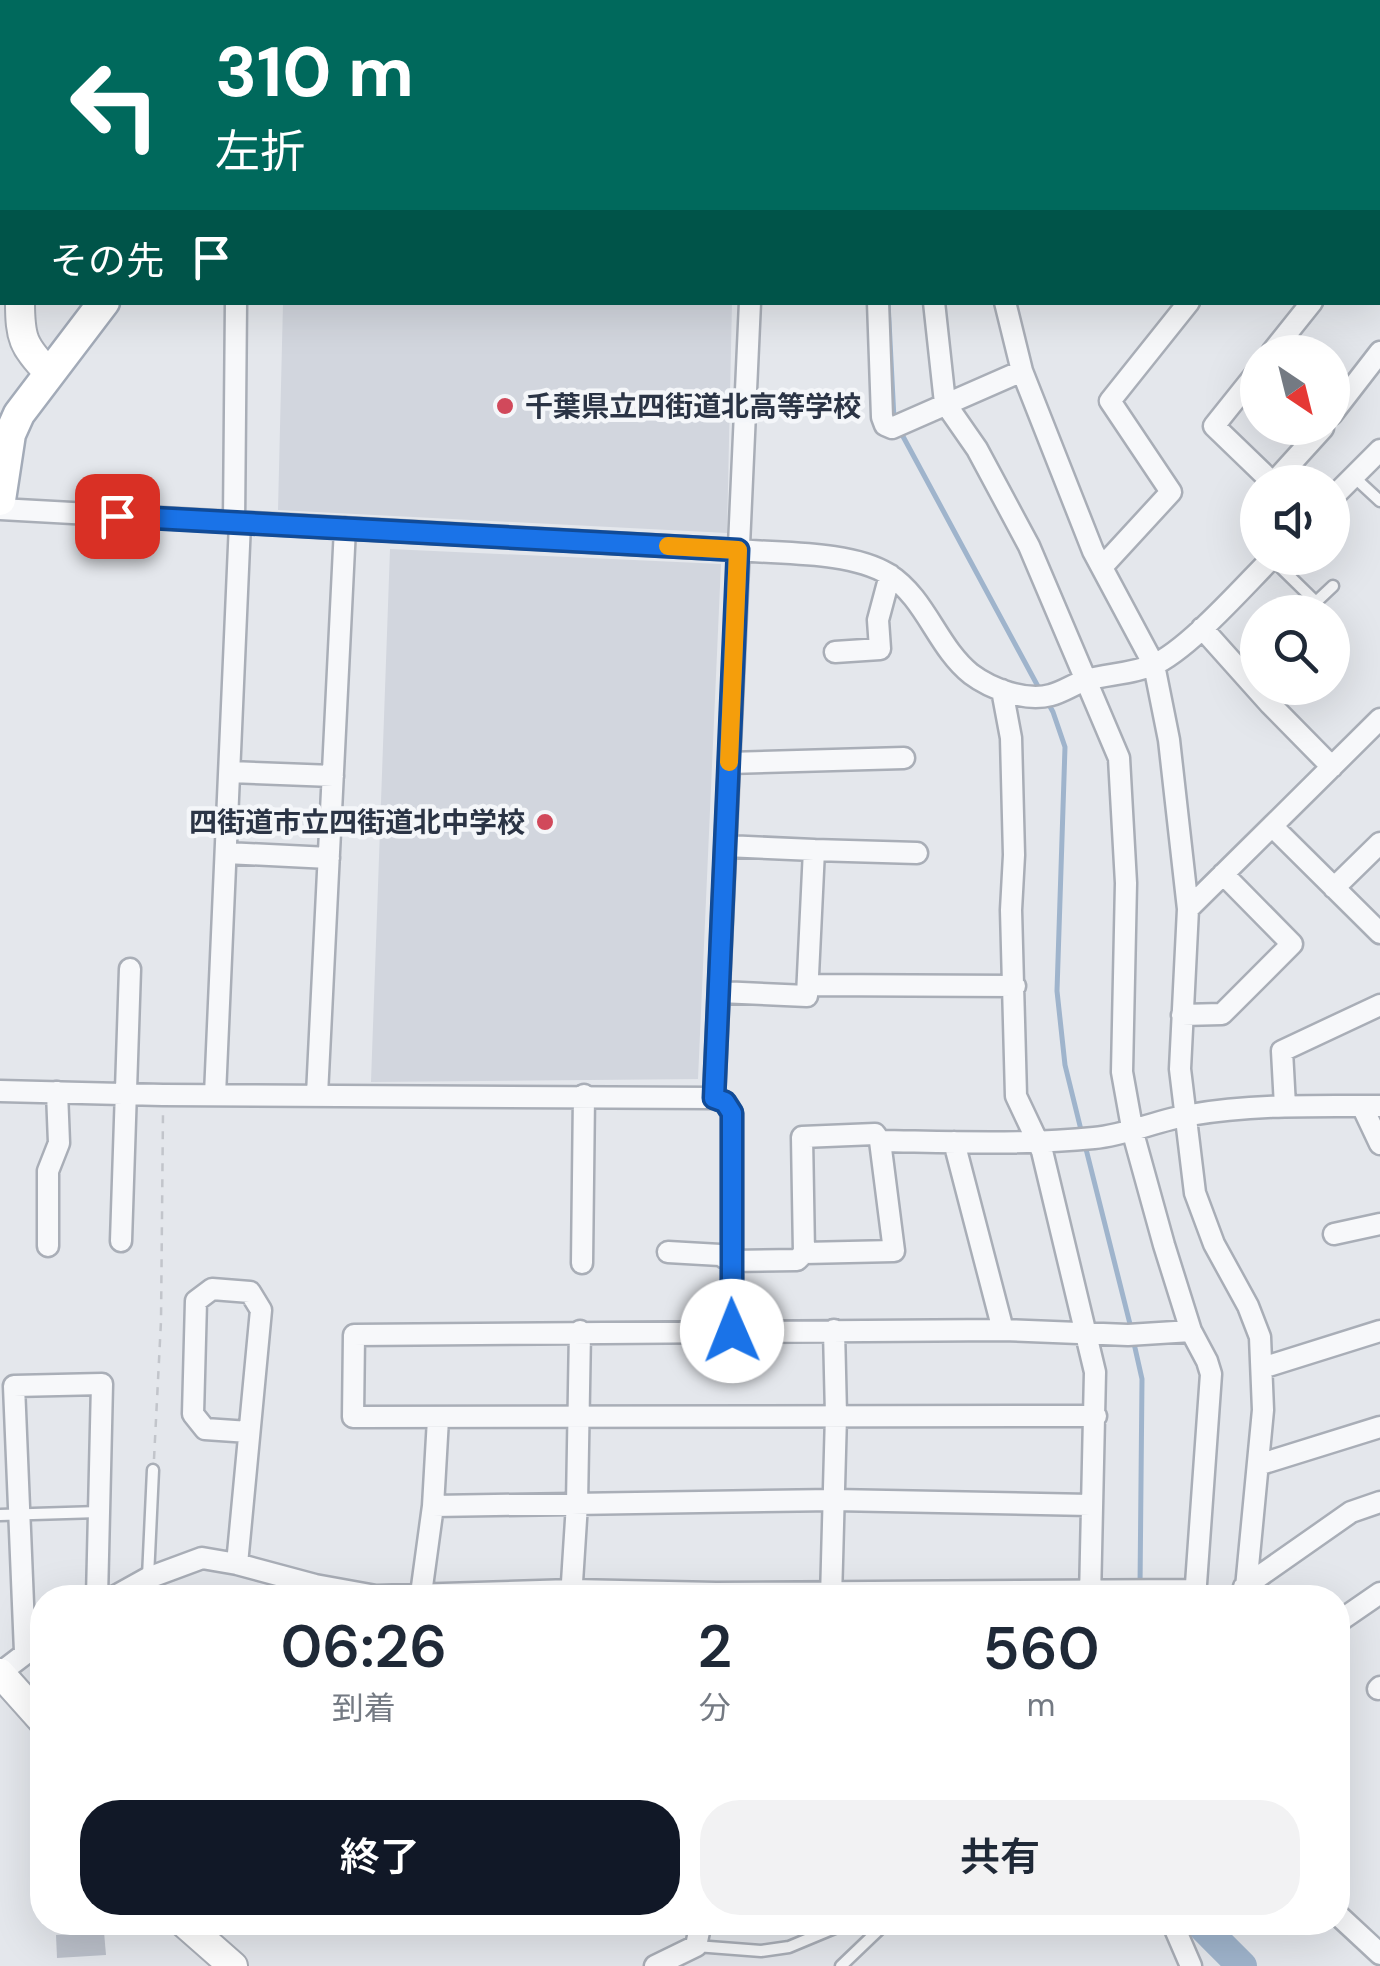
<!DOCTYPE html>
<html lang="ja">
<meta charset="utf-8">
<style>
:root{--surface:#fff;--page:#f2f2f3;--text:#1f2937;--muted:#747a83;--accent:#111827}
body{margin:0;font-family:"DM Sans","Noto Sans JP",sans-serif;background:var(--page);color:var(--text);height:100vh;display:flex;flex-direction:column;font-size:38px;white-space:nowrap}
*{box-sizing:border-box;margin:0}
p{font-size:32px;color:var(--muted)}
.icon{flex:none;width:55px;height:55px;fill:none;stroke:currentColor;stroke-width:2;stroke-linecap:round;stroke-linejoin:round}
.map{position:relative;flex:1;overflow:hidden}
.sheet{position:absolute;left:30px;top:1585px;width:1320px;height:350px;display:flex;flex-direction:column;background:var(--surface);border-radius:40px;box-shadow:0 10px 40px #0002}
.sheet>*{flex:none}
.banner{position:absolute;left:0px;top:0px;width:1380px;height:305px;box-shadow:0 10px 40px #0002;background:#00695c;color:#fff;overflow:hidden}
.needle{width:65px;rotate:145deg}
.fabs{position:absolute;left:1240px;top:335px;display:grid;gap:20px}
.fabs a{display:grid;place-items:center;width:110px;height:110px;border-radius:50%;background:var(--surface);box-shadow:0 10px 40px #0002;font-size:50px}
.pin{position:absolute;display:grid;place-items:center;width:85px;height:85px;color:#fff;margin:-42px;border-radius:20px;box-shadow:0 5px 15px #0006}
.me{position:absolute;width:110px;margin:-55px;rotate:359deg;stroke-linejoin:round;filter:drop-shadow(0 0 8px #0008)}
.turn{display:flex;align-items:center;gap:35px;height:210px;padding:0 50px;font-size:45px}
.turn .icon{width:130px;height:130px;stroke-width:2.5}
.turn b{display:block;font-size:70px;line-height:85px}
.then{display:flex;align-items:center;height:95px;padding:0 50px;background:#0003;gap:20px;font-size:38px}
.eta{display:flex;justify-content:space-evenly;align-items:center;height:170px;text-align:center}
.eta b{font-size:60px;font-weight:600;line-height:70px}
.button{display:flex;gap:20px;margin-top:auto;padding:20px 50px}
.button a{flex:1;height:115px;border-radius:40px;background:var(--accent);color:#fff;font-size:40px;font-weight:600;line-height:115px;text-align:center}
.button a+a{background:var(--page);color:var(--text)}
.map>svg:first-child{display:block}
</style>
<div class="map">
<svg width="1380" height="1966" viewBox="0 0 1380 1966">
<rect width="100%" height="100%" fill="#e4e7ec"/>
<!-- built -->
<path fill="#d2d6de" d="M516 0H739L507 2Z
M283 303H732L727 533 278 510Z
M390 549 721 564 698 1079 371 1082Z"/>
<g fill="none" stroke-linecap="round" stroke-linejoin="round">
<!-- stream -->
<path stroke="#9fb4cc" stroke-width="5" d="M802 0 803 2
M888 302 894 419
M899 429 1041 692
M1047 701 1053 712 1065 747 1057 991 1065 1065 1082 1134
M1085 1145 1131 1328
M1133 1339 1142 1379 1140 1587"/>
<!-- river -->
<path stroke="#9fb4cc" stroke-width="30" d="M1198 1922 1242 1966"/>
</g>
<!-- building -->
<path fill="#bbc0ca" d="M104 1932 106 1955 57 1958 56 1935Z"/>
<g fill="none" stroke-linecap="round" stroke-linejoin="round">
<defs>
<path id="lane" d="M1335 0 1338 2
M947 2 952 0
M1378 40 1380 42
M1354 477 1380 501
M1272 559 1316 602 1333 586
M0 1515 99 1512
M148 1577 153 1470
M696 1946 761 1951 789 1947 837 1927H864L874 1922
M841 1966 887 1922"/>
<path id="street" d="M842 0 843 2
M916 0 917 2
M1048 0 1050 2
M1208 0 1211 2
M756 2V0
M1074 2 1076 0
M1364 2 1366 0
M1378 163 1380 165
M1378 220 1380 216
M878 302 882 417 885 425 892 428 1022 371
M934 302 945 403 977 449 1029 546 1119 758 1126 883 1122 1072 1133 1133 1164 1245 1191 1331 1207 1361 1211 1374 1195 1598
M1005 302 1022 371 1093 551 1154 665 1169 740 1188 909 1180 1069 1195 1193 1214 1244 1248 1306 1260 1337 1263 1410 1245 1598
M1272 352 1312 302
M1258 371 1214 426 1272 482
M1332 414 1380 352
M1274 482 1323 428
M1332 498 1380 450
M0 509 738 550C783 554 850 551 888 574 926 598 937 647 971 674 991 689 1026 702 1051 695 1063 692 1074 684 1086 680 1107 674 1132 674 1153 665 1188 650 1244 586 1272 558
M234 522 236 302
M1102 567 1171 492 1110 401 1189 302
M1202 628 1270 704 1332 767
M835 652 880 649 878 620 890 575
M1002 690 1011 738 1014 855 1011 910 1016 1096 1042 1151 1095 1372 1090 1598
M1380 719 1272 826 1380 933
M729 763 904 758
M230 772 333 776
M814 850 917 853
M226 853 329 858
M1334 888 1380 843
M1188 909 1272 826
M808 985 1015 986
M720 992 807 996 814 850 726 846
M1182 1015 1222 1014 1292 944 1223 874
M0 1091 163 1095 714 1098 750 302
M215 1095 240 523
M317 1095 345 528
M714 1098 725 1102 732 1113V1331
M1285 1106 1282 1051 1380 1005
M1362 1106 1380 1144
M954 1142 1003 1330
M1334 1234 1380 1224
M121 1241 130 969
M48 1246V1171L59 1143 57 1092
M668 1252 720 1255 730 1261 797 1260 804 1253 802 1137 875 1134 880 1141C950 1142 1024 1145 1094 1138 1128 1135 1157 1120 1190 1115 1253 1104 1316 1106 1380 1106
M804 1253 894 1251 880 1141
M582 1263 584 1095
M1262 1368 1380 1331
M1096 1416 353 1417 354 1335 1003 1330 1128 1335 1191 1331
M1258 1465 1380 1427
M433 1506 834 1500 1090 1505
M237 1564 261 1310 250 1292 212 1289 196 1301 193 1414 205 1429 249 1432
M1244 1587 1351 1512 1380 1502
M421 1594 433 1506 438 1419
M112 1598 148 1578 202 1558 237 1564 315 1585 376 1596 572 1590 716 1593 1194 1590
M571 1598 577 1504 580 1331
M831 1598 836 1415 834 1330
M1338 1622 1380 1593
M25 1652 14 1386 102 1384 97 1598
M0 1673 42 1641
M1378 1689 1380 1687
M1338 1915 1380 1954
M1172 1922 1191 1966
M655 1966 696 1946 701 1922"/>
<path id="secondary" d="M13 0V2
M20 302C20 338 23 346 48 372
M0 1673 42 1720
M183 1922 233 1966"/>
<path id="primary" d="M348 2 350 0
M0 500 10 434 19 414 104 302"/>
</defs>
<!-- lane casing -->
<use href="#lane" stroke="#a9aeb7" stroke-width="15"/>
<!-- street casing -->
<use href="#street" stroke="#a9aeb7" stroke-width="25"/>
<!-- secondary casing -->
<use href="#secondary" stroke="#a9aeb7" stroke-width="32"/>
<!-- primary casing -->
<use href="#primary" stroke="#a3abb8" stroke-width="35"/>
<!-- path -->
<path stroke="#c2c5cb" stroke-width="2.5" stroke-dasharray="8 8" stroke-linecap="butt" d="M154 1459 161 1321 163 1112"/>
<!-- lane -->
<use href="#lane" stroke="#f7f8fa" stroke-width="10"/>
<!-- street -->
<use href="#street" stroke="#f7f8fa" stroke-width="20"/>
<!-- secondary -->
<use href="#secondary" stroke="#fff" stroke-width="28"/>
<!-- primary -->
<use href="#primary" stroke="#fff" stroke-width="30"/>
</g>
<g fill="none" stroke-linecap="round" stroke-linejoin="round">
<defs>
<path id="route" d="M117 516 738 550 714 1098 725 1102 732 1113V1331"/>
</defs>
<!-- route casing -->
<use href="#route" stroke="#114b97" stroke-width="25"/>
<!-- route -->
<use href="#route" stroke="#1a73e8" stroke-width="18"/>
<!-- slow -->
<path stroke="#f59e0b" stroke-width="18" d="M668 546 738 550 729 762"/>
</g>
<!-- markers -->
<g fill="#d1495b" stroke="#f4f6f9" stroke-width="4">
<circle cx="505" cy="406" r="10"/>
<circle cx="545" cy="822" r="10"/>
</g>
<g text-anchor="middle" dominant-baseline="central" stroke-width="9" stroke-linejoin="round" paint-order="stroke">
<!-- poi labels -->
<g font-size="28" font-weight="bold" fill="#2b3445" stroke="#f4f6f9" text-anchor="start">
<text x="525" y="406">千葉県立四街道北高等学校</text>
<text x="525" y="822" text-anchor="end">四街道市立四街道北中学校</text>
</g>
</g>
</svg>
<div class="fabs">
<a><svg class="needle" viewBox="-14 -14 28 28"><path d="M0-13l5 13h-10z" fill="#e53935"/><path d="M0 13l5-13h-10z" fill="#747a83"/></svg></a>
<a><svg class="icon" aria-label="sound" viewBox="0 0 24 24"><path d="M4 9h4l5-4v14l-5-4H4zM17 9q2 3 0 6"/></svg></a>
<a><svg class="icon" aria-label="search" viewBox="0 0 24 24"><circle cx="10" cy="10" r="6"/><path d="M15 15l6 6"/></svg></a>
</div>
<div class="pin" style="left:117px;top:516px;background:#d93025"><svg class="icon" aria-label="arrive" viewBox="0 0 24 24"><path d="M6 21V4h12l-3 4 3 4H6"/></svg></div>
<svg class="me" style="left:732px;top:1331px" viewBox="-20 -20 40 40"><circle r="19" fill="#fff"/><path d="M0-13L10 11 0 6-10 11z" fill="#1a73e8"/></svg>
<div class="banner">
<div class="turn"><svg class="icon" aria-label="left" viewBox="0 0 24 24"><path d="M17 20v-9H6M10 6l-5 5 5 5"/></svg><div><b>310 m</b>左折</div></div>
<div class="then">その先<svg class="icon" aria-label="arrive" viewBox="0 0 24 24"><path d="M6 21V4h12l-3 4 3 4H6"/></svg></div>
</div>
<section class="sheet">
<div class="eta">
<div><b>06:26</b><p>到着</p></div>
<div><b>2</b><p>分</p></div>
<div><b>560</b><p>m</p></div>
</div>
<div class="button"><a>終了</a><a>共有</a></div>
</section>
</div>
